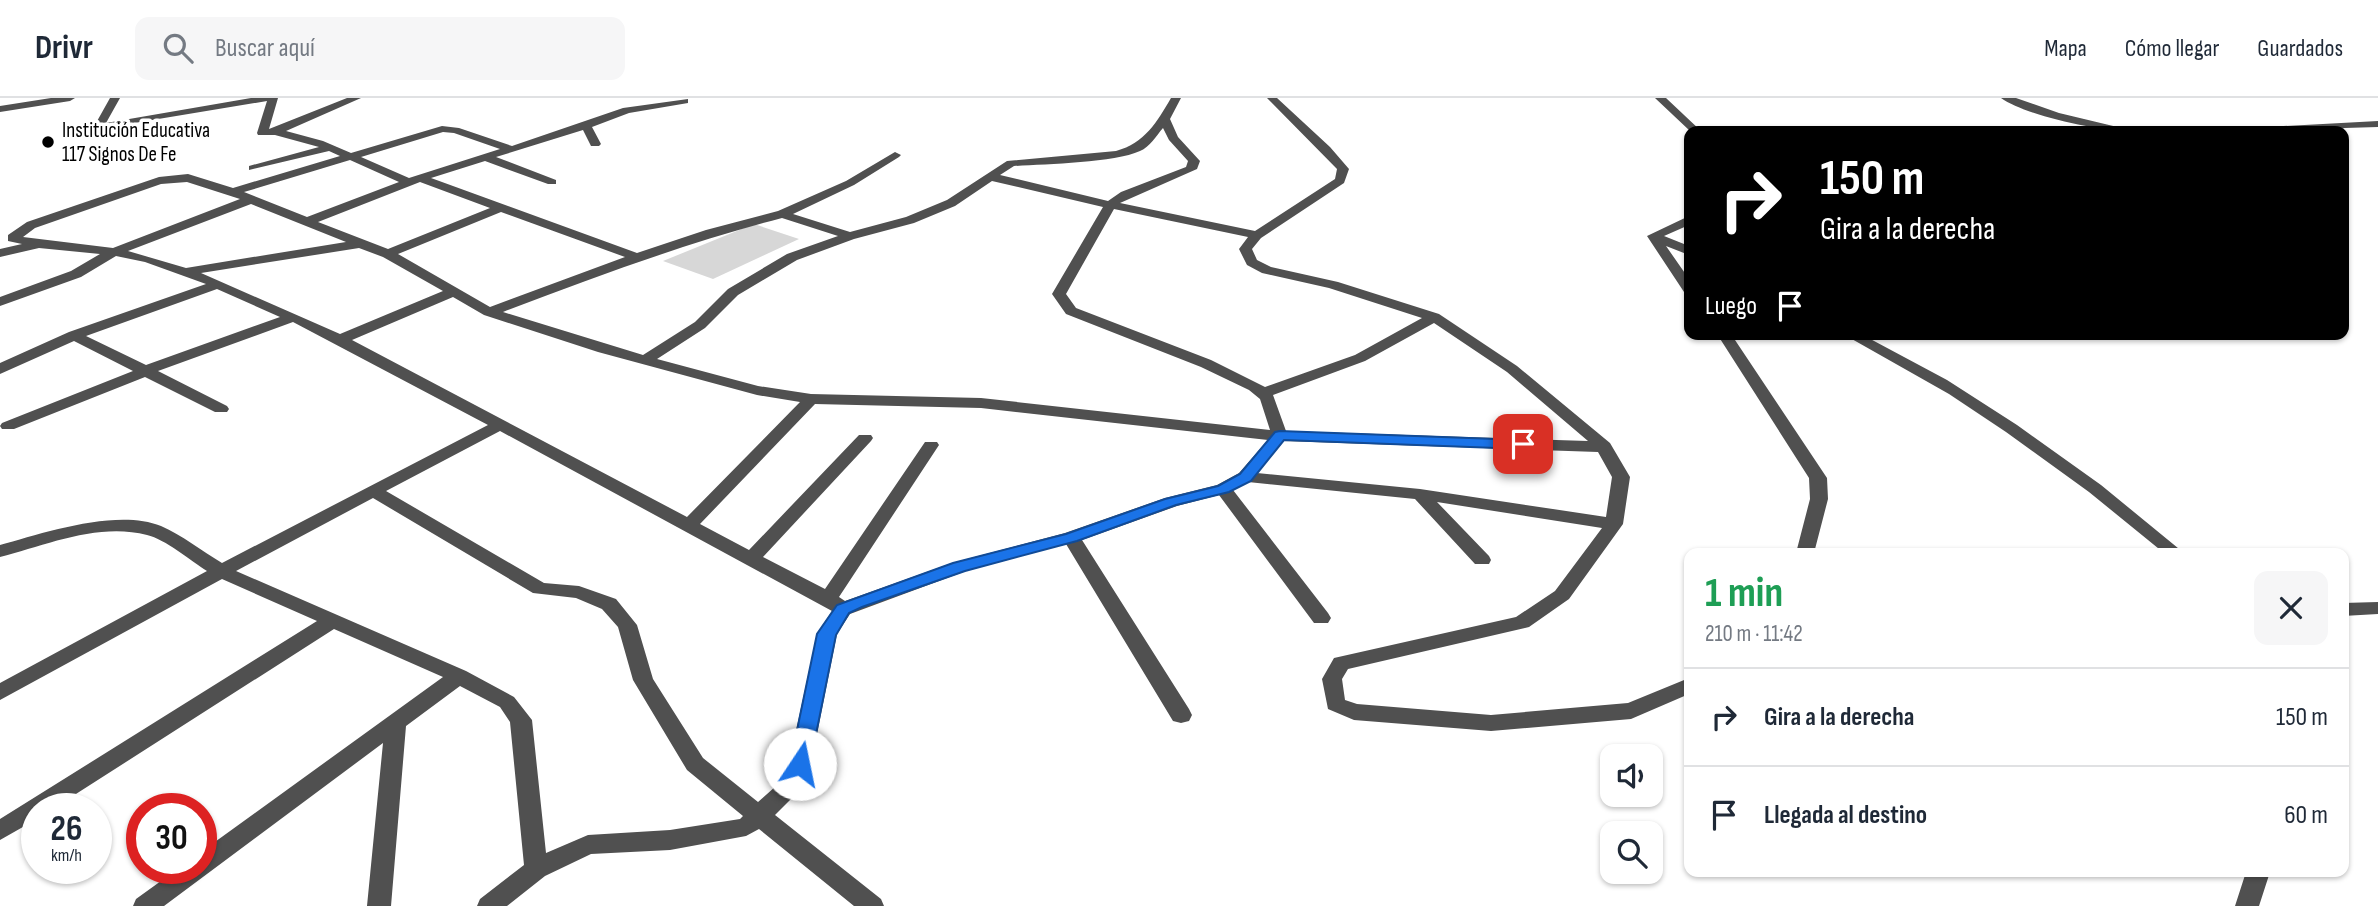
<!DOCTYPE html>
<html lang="es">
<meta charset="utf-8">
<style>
:root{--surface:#fff;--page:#f6f6f7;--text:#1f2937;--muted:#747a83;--line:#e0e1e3}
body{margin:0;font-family:"Sofia Sans Condensed",sans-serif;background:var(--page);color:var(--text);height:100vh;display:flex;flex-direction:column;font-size:26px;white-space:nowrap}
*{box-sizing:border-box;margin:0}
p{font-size:23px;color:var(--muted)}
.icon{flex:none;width:38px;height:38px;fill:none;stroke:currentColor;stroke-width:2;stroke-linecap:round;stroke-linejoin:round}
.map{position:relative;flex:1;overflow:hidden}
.sheet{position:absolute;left:1684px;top:450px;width:665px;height:329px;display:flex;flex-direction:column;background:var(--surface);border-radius:14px;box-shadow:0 2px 5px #0004}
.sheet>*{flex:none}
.guide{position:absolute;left:1684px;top:28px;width:665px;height:214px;border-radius:14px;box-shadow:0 2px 5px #0004;background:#000;color:#fff;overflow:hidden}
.buttons{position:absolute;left:1600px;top:646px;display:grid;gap:14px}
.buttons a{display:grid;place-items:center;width:63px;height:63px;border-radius:14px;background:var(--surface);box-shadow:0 2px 5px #0004;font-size:35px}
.speed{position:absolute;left:21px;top:695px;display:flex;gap:14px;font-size:35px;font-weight:700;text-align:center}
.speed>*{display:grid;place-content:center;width:91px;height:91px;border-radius:50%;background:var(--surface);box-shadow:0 2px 5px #0004;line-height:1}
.speed small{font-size:18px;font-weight:400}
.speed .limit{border:10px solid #d22;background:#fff;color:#111}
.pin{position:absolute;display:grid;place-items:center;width:60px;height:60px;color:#fff;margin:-30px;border-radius:14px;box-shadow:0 4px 10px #0006}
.me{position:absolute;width:77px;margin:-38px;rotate:11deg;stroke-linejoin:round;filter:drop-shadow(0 0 5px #0008)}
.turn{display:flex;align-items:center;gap:24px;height:147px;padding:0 21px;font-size:32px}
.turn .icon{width:91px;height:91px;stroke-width:2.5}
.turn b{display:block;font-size:49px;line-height:60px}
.then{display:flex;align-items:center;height:66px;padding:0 21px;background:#0003;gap:14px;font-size:26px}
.round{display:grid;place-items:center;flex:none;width:74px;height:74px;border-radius:14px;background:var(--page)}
.headline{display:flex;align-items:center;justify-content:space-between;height:119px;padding:0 21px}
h1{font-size:42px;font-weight:700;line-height:52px;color:#1e9e55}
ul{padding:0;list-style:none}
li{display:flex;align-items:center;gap:21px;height:98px;padding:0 21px;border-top:2px solid var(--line)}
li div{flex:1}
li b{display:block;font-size:26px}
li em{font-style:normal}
header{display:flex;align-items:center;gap:42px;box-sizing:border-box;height:98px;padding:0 35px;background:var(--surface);border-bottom:2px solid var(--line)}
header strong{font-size:33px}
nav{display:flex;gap:38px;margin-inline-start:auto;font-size:24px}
.search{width:490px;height:63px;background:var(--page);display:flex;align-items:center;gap:18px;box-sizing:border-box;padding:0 24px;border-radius:14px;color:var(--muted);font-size:26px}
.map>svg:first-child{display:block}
</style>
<header>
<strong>Drivr</strong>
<div class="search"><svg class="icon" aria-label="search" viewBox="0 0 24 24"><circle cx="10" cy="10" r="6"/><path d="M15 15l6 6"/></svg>Buscar aquí</div>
<nav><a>Mapa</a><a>Cómo llegar</a><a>Guardados</a></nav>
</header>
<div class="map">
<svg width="2378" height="808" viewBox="0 0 2378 808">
<rect width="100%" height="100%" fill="#fff"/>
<!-- green -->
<path fill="#d7d7d7" d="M754 126 799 141 713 181 663 163Z"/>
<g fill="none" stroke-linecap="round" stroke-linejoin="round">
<!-- minor -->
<path fill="#505050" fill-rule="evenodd" d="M51 0H75L70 3 0 14V8Z
M110 0H120L106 25 251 0H278L269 31 347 0H361L286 33 323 43 351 55 442 28 459 30 512 48 623 10 688 1V5L629 15 592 29 601 46 599 48H591L583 32 496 59 556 82V86H548L485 63 431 80 637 155 706 132 778 113 846 83 895 54 901 57 899 59 854 87 793 116 850 134 906 119 947 102 1007 63 1116 53C1145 45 1157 24 1171 0H1181L1170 21 1178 39 1200 63 1197 71 1120 105 1255 133 1335 81 1337 71 1267 0H1277L1330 49 1349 71 1344 85 1261 140 1252 151 1257 162 1271 169 1338 184 1439 216 1517 268 1610 345 1630 379 1623 426 1569 501 1529 529 1348 571 1342 581 1345 602 1357 606 1491 617 1628 605 1689 580V596L1631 621 1491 633 1354 622 1328 611 1322 581 1334 560 1516 519 1555 493 1602 430 1437 404 1489 458 1491 462 1489 466H1475L1415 401 1248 384 1233 392 1328 515 1331 520 1328 525H1314L1219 397 1177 408 1082 442 1189 611 1192 617 1189 623 1181 625 1173 623 1066 446 966 473 850 516 837 536 811 666 792 700 775 717 881 801 884 808H854L759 731 746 738 670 752 591 756 545 778 507 808H477L480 801 524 767 510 624 500 609 460 588 406 628 391 808H367L383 645 164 808H133L136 801 179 770H201V754L443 579 334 531 54 710H37V721L0 742V721L317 523 222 481 0 602V585L207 473C191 463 165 441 147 437 99 424 46 447 0 459V447C43 435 117 410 161 428 182 437 202 453 222 465L488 327 293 224 158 273 227 308 229 311 227 314H215L145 279 14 331H2L0 328 2 325 133 273 74 243 0 276V265L69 234 206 186 145 164 116 158 81 179 0 208V199L71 173 100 156 39 150 0 159V151L22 146 8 143V137L27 124 159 79 188 76 233 90 340 58 329 53 249 72V68L319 49 275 37H258L257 35 267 3 98 31 96 25ZM1163 30 1169 42 1188 63 1186 69 1121 94 1108 103 1000 77 1014 68C1045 66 1114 65 1140 53 1150 49 1156 38 1163 30ZM443 34 454 35 500 51 409 80 361 59ZM350 62 399 84 307 119 244 94ZM992 83 1103 109 1052 196 1066 216 1201 269 1249 292 1260 301 1270 332 981 300 811 296 758 288 657 261 705 230 738 197 797 162 854 141 914 125 955 108ZM187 84 240 101 113 150 23 139 35 130 161 86ZM420 84 490 110 388 151 318 124ZM251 106 346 144 186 170 128 153ZM1114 111 1248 139 1239 151 1247 167 1262 175 1329 190 1422 220 1355 257 1265 289 1211 262 1076 210 1066 196ZM501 114 625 159 490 209 398 156ZM782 120 838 138 787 156 728 191 695 224 643 257 503 214C595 179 686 145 782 120ZM359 150 383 159 443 193 340 236 201 175ZM217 191 280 219 146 267 86 238ZM453 199 484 217 598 254 757 297 800 304 687 419 352 242ZM1434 225 1507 274 1588 343 1286 333 1273 297 1365 263ZM815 306 981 310 1268 342 1239 375 1217 387 1165 400 1065 435 952 465 845 503 839 499 939 347 937 344H925L825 491 763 459 871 343 873 340 871 337H859L749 452 700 426ZM500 333 832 513 817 536 789 665 776 688 758 704 703 660 653 581 637 527 616 501 579 488 544 485 386 393ZM1284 343 1598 354 1612 379 1606 419 1420 391 1257 375ZM373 400 533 495 576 500 602 511 618 529 633 582 687 672 743 718 740 721 670 732 588 737 546 755 532 622 514 599 466 573 236 473Z
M1655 0H1666L1701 33H1690Z
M2001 0H2016L2059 15 2134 33C2103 34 2026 18 2001 0Z
M2378 23V29L2243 33 2248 30Z
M1689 118V127L1664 138 1689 148V157L1666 148 1689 181V195L1684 194 1647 138Z
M1717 236H1731L1827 380 1828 401 1814 455H1796L1810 401 1809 380Z
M1843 236H1861L1947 282 2017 327 2101 387 2184 455H2164L2089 394 2006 334 1949 296Z
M2378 504V516L2343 518V505Z
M2246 774H2270L2259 808H2235Z"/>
</g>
<!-- route -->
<path fill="#1a73e8" stroke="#114b97" stroke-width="2" d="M1280 333 1523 342 1530 346 1523 351 1284 342 1251 383 1229 394 1176 407 1077 443 965 473 862 509 849 515 836 537 810 666 807 671 800 673 793 671 790 666 817 536 837 507 953 465 1066 436 1165 401 1218 388 1240 376 1275 334Z"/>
<!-- markers -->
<circle fill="#000" stroke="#fff" stroke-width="2.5" cx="48" cy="44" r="7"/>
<g text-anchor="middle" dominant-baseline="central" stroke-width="7" stroke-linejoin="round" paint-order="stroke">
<!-- far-poi labels -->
<g font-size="21" fill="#000" stroke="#fff" text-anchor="start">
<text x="62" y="32">Institución Educativa<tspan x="62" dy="24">117 Signos De Fe</tspan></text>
</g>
</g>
</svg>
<div class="buttons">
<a><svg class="icon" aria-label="sound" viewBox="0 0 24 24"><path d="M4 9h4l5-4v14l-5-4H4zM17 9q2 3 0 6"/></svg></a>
<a><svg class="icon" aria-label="search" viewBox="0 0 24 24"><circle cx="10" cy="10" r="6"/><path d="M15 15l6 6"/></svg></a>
</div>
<div class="speed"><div>26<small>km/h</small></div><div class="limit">30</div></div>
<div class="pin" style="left:1523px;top:346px;background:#d93025"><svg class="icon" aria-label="arrive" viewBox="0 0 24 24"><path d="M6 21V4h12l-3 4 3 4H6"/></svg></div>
<svg class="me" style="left:800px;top:666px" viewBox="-20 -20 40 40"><circle r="19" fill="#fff"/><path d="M0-13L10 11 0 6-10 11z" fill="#1a73e8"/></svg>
<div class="guide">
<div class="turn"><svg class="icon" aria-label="right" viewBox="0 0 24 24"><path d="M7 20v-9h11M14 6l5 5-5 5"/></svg><div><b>150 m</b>Gira a la derecha</div></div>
<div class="then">Luego<svg class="icon" aria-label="arrive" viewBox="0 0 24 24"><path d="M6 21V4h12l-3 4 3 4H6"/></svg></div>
</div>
<section class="sheet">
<div class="headline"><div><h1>1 min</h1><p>210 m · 11:42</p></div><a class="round"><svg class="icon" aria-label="close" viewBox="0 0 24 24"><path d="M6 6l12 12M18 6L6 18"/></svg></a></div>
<ul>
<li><svg class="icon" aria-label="right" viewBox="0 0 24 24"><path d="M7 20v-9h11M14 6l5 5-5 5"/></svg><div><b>Gira a la derecha</b></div><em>150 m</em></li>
<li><svg class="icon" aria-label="arrive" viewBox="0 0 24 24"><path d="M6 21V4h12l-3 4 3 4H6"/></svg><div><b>Llegada al destino</b></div><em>60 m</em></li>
</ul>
</section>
</div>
